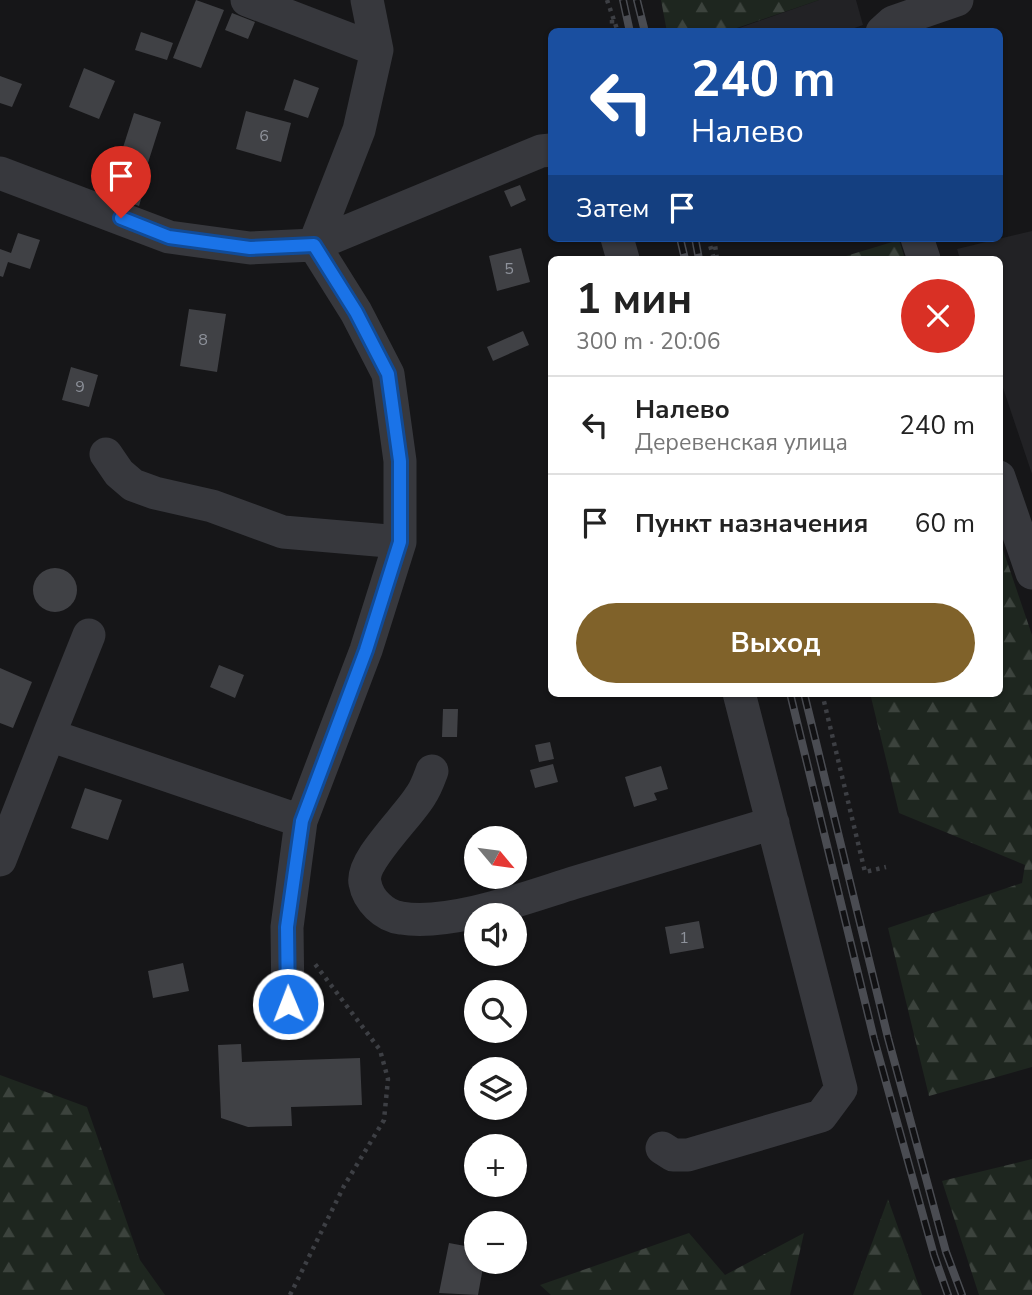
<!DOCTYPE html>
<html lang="ru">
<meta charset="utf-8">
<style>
:root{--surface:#fff;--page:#f6f6f6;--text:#222;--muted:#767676;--line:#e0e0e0;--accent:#80622a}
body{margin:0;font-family:"Nunito Sans",sans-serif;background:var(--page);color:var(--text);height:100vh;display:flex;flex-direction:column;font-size:26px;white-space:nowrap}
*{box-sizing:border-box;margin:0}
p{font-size:23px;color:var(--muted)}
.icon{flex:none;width:38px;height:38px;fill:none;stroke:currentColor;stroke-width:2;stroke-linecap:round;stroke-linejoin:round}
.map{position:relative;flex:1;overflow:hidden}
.details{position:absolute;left:548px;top:256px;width:455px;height:441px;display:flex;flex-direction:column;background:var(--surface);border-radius:10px;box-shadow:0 2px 5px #0004}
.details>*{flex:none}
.top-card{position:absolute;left:548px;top:28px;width:455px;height:214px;border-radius:10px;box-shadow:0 2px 5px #0004;background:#1a4fa0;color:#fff;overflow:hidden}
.needle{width:46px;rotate:119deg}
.controls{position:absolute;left:464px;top:826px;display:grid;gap:14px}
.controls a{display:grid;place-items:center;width:63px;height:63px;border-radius:50%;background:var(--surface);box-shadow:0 2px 5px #0004;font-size:35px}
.pin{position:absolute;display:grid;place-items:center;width:60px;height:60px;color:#fff;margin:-72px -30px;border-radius:50% 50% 50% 0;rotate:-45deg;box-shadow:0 0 7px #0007}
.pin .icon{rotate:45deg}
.me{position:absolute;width:77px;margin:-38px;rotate:359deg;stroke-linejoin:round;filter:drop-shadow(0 0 5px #0008)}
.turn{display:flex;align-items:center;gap:24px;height:147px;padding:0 28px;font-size:32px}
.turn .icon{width:91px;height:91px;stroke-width:2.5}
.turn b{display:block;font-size:49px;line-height:60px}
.then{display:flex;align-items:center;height:66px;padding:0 28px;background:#0003;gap:14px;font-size:26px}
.round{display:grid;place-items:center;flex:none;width:74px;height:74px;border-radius:37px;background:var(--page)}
.summary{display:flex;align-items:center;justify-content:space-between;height:119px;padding:0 28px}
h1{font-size:42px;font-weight:700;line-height:52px}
.cta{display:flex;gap:14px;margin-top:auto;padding:14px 28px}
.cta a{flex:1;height:80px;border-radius:42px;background:var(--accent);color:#fff;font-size:28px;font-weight:700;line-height:80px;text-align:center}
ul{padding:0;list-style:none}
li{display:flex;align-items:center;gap:21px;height:98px;padding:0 28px;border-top:2px solid var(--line)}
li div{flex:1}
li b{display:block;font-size:26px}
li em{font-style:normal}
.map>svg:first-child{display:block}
</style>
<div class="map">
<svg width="1032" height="1295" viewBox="0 0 1032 1295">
<defs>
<pattern id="forest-firs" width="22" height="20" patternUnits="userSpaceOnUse" patternTransform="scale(1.75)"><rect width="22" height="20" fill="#1e261f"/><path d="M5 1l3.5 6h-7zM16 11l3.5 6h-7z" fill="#3c433d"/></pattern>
</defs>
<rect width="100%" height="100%" fill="#161618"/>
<!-- built -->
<path fill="#222225" d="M819 0H856L863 25 846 31 728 32Z
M1032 231V474L999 376V259H960L957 249Z"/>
<!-- forest -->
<path fill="url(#forest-firs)" d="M661 0H819L728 31 667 32Z
M899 240 905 259H836Z
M999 538 1032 635V1067L929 1096 888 928 1022 883 1025 865 899 813 870 693H999Z
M0 1075 87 1107 140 1260 165 1295H0Z
M1032 1159V1295H979L942 1181Z
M888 1199 922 1295H853Z
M689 1233 725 1275 804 1233 790 1295H551L540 1285Z"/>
<!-- building -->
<path fill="#404145" d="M196 0 224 10 201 68 173 58Z
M232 13 255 22 248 39 225 30Z
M141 32 173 43 167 60 135 50Z
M84 68 115 81 99 119 69 107Z
M0 76 22 84 12 107 0 103Z
M294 79 319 88 308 118 284 110Z
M246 111 291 123 281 162 236 149Z
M134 113 161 122 146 169 119 160Z
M112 172 146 183 139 206 105 194Z
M520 185 526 200 511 207 504 191Z
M18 233 40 240 30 269 8 262 3 277 0 276V249L11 253Z
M521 248 530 282 497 291 489 256Z
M189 309 226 314 217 372 180 366Z
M523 331 529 345 493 361 487 347Z
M71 367 98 375 89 407 62 400Z
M33 590a22 22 0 1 1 44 0a22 22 0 1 1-44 0Z
M219 665 244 675 235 698 210 687Z
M0 668 32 682 13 728 0 723Z
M443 709H458L457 737H442Z
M550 742 554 759 539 762 535 745Z
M553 764 558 782 535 788 530 770Z
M661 766 668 789 654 793 657 800 634 807 625 777Z
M85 788 122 800 108 840 71 828Z
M699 921 704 948 670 954 665 927Z
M183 963 189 991 153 998 148 971Z
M241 1044 242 1062 360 1058 362 1105 291 1107 292 1126 248 1127 221 1118 218 1045Z
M449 1243 476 1248V1262H484L478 1295 439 1293Z"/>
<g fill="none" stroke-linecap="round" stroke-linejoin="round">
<!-- path -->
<path stroke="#3d3f44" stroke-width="4.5" stroke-dasharray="3.5 5" stroke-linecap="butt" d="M607 0 618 32
M612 20V32
M708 238 714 259
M714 238 717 259
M822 693 865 872 886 867
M290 1295 344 1186 384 1120 388 1079 380 1050 315 964"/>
<!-- minor -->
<path stroke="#37383d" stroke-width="33" d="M247 0 377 50
M882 32 893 22 957 0
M0 173 169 237 250 248 314 245 541 151 551 150
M617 238 623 259
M917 238 924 259
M314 245 359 130 377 50 367 0
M106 454 119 473 133 485 155 493 212 506 283 532 400 542
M999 477 1032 573
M49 735 89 635
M432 771C429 779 426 788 421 795 409 816 360 861 365 883 368 900 384 916 401 918 450 926 525 898 573 883 639 863 706 843 773 823
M0 860 49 735 301 821
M288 1004 287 927 301 821 366 650 400 542V461L388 374 356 312 314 245
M662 1148 673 1155H688L821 1116 841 1089 739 693"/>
<defs>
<path id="rail" d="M623 0 630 32
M637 0 645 32
M680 238 685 259
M695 238 699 259
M790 693 874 1039 934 1255 948 1295
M804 693 888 1038 946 1252 962 1295"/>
</defs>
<!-- rail casing -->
<use href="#rail" stroke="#4a4c52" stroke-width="8"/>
<!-- rail -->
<use href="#rail" stroke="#111113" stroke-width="5" stroke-dasharray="16" stroke-linecap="butt"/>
</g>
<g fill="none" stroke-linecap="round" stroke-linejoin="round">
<defs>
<path id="route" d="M121 218 169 237 250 248 314 245 356 312 388 374 400 461V542L366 650 302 821 287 927 288 1004"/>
</defs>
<!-- route casing -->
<use href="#route" stroke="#114b97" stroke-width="18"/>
<!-- route -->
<use href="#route" stroke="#1a73e8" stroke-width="12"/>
</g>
<g text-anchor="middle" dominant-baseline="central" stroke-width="5" stroke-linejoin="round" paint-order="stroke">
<!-- number labels -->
<g font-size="16" fill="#8e929b">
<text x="264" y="136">6</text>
<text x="509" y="269">5</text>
<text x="203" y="340">8</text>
<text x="80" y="387">9</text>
<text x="684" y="938">1</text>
</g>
</g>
</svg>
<div class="controls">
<a><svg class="needle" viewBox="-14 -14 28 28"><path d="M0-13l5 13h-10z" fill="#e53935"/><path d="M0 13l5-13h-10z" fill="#767676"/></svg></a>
<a><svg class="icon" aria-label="sound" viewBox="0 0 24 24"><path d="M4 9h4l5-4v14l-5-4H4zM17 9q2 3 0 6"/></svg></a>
<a><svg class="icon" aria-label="search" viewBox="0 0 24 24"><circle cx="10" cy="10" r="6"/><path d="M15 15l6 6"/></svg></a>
<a><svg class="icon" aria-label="layers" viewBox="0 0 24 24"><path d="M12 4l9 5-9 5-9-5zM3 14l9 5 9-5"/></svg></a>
<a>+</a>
<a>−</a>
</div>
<div class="pin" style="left:121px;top:218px;background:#d93025"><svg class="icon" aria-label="arrive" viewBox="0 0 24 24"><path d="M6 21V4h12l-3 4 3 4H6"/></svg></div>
<svg class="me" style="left:288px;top:1004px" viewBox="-20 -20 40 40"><circle r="17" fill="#1a73e8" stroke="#fff" stroke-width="3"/><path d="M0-11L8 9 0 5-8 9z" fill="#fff"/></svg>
<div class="top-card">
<div class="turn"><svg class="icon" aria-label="left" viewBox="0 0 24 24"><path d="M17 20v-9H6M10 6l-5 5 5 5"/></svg><div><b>240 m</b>Налево</div></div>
<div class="then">Затем<svg class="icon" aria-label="arrive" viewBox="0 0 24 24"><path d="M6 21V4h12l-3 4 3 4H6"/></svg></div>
</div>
<section class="details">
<div class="summary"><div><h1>1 мин</h1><p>300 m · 20:06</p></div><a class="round" style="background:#d93025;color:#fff"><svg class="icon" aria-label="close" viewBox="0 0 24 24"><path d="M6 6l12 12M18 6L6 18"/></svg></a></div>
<ul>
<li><svg class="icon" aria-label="left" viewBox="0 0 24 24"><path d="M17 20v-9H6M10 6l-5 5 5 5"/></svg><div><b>Налево</b><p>Деревенская улица</p></div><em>240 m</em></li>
<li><svg class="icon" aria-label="arrive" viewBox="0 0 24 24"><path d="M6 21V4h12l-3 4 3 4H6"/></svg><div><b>Пункт назначения</b></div><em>60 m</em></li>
</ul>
<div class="cta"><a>Выход</a></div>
</section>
</div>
